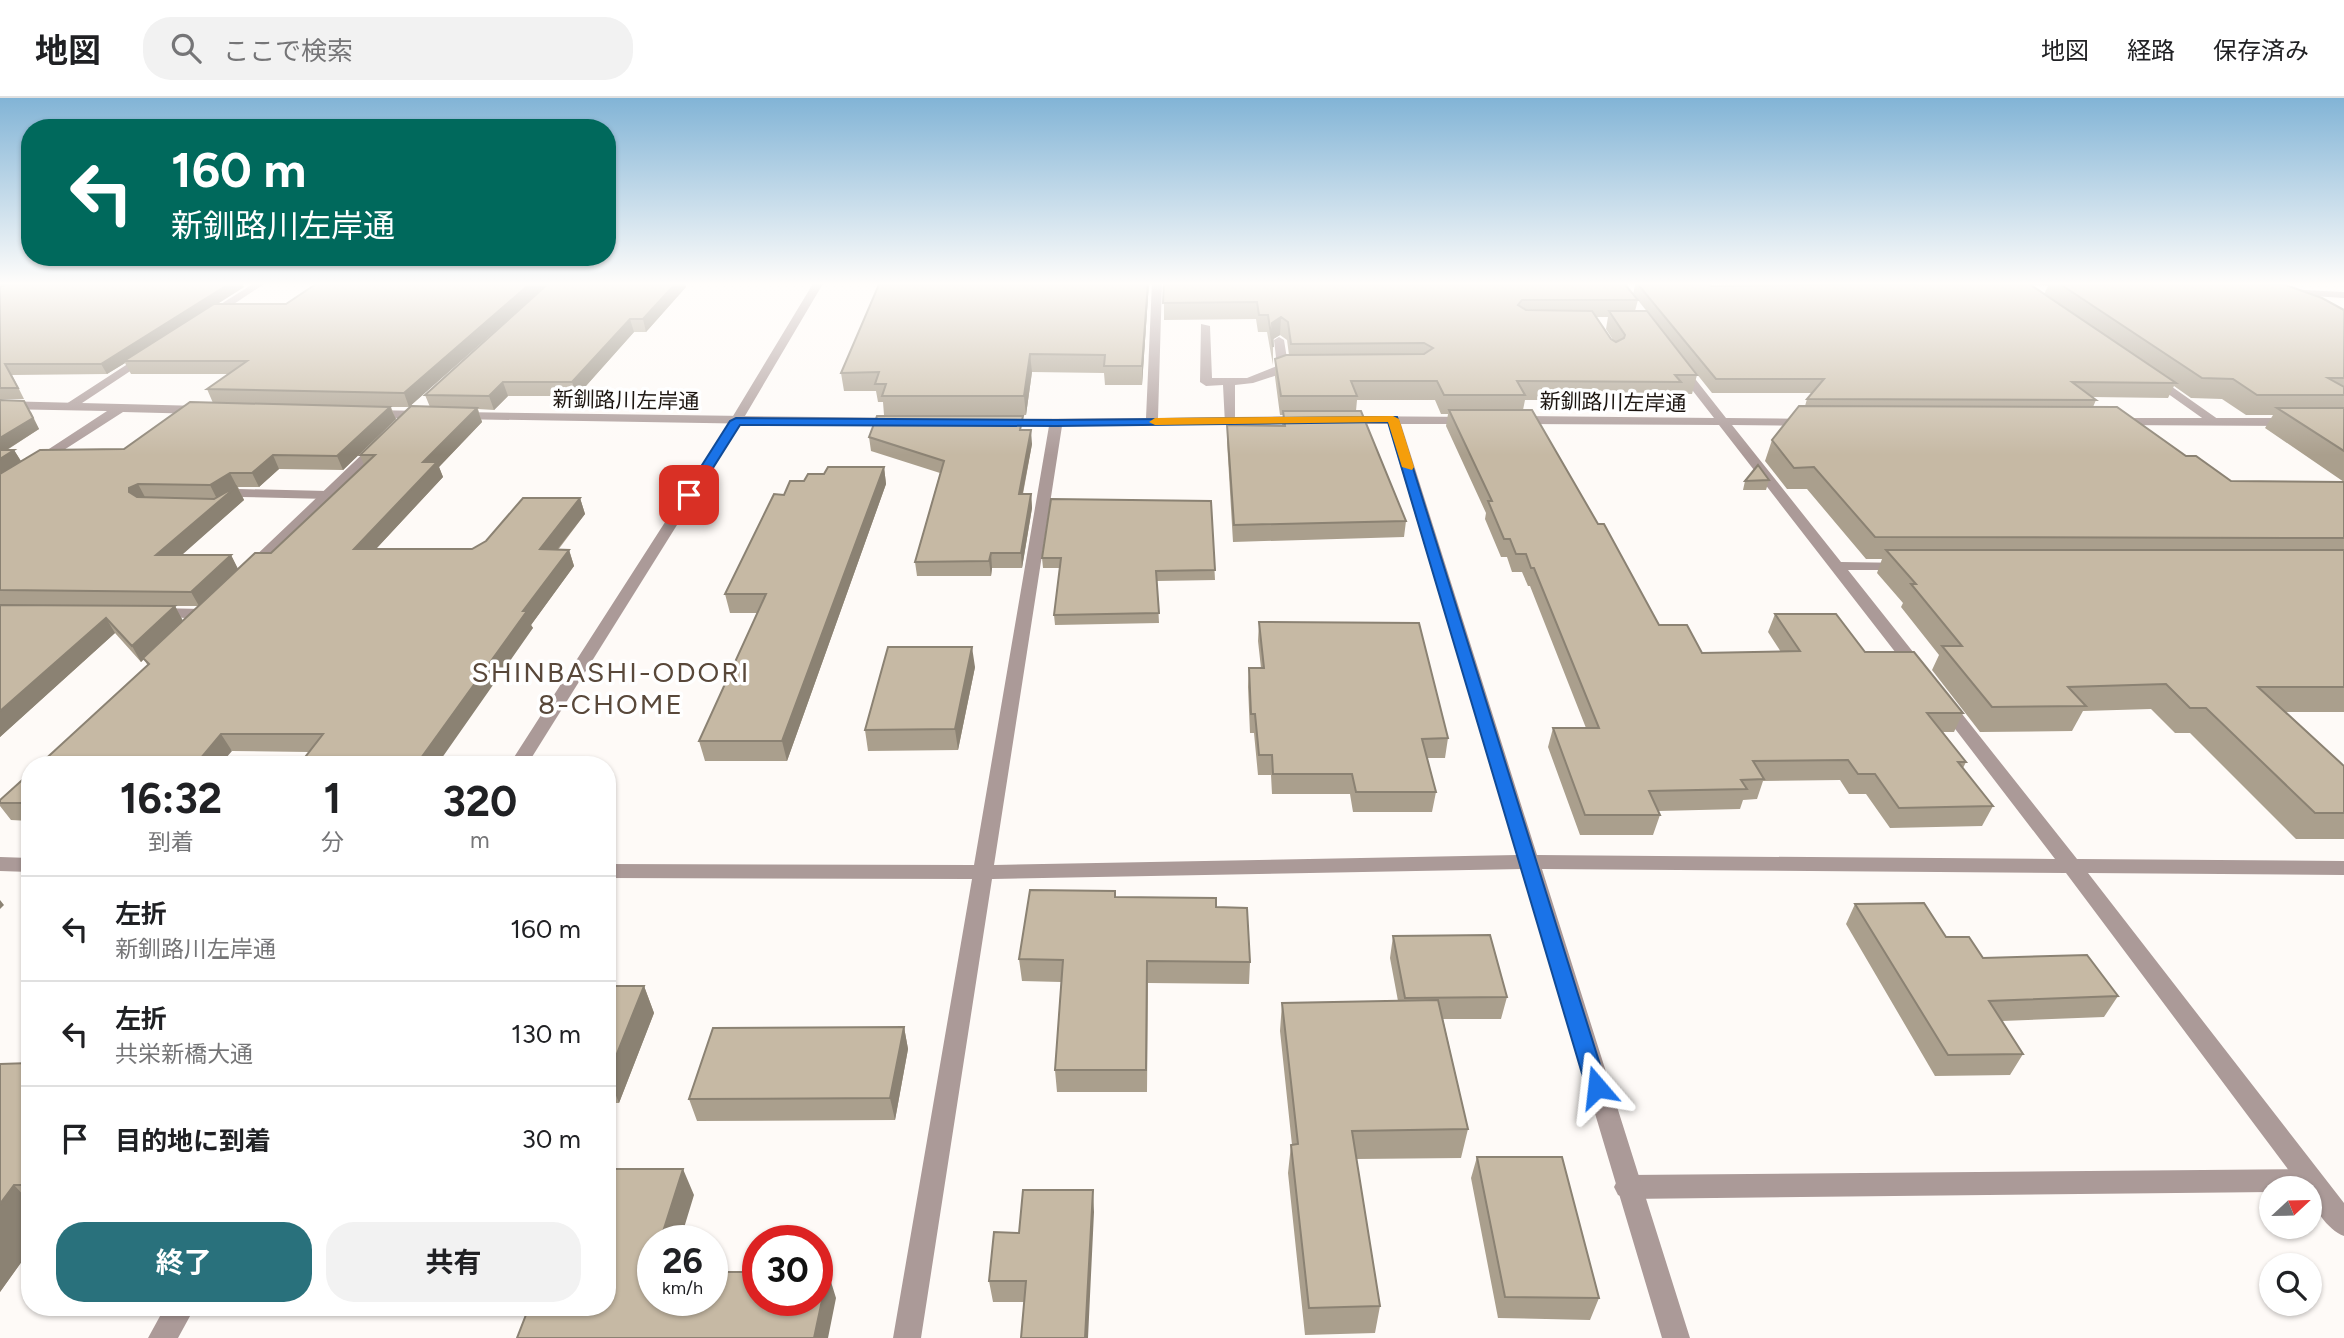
<!DOCTYPE html>
<html lang="ja">
<meta charset="utf-8">
<style>
:root{--surface:#fff;--page:#f2f2f2;--text:#202124;--muted:#757577;--line:#e0e0e0;--accent:#29717c}
body{margin:0;font-family:Figtree,"Noto Sans JP",sans-serif;background:var(--page);color:var(--text);height:100vh;display:flex;flex-direction:column;font-size:26px;white-space:nowrap}
*{box-sizing:border-box;margin:0}
p{font-size:23px;color:var(--muted)}
.icon{flex:none;width:38px;height:38px;fill:none;stroke:currentColor;stroke-width:2;stroke-linecap:round;stroke-linejoin:round}
.map{position:relative;flex:1;overflow:hidden}
.sheet{position:absolute;left:21px;top:658px;width:595px;height:560px;display:flex;flex-direction:column;background:var(--surface);border-radius:28px;box-shadow:0 2px 5px #0004}
.sheet>*{flex:none}
.hud{position:absolute;left:21px;top:21px;width:595px;height:147px;border-radius:28px;box-shadow:0 2px 5px #0004;background:#00695c;color:#fff;overflow:hidden}
.needle{width:46px;rotate:68deg}
.buttons{position:absolute;left:2259px;top:1078px;display:grid;gap:14px}
.buttons a{display:grid;place-items:center;width:63px;height:63px;border-radius:50%;background:var(--surface);box-shadow:0 2px 5px #0004;font-size:35px}
.speed{position:absolute;left:637px;top:1127px;display:flex;gap:14px;font-size:35px;font-weight:700;text-align:center}
.speed>*{display:grid;place-content:center;width:91px;height:91px;border-radius:50%;background:var(--surface);box-shadow:0 2px 5px #0004;line-height:1}
.speed small{font-size:18px;font-weight:400}
.speed .limit{border:10px solid #d22;background:#fff;color:#111}
.pin{position:absolute;display:grid;place-items:center;width:60px;height:60px;color:#fff;margin:-30px;border-radius:14px;box-shadow:0 4px 10px #0006}
.me{position:absolute;width:77px;margin:-38px;rotate:343deg;stroke-linejoin:round;filter:drop-shadow(0 0 5px #0008)}
.turn{display:flex;align-items:center;gap:24px;height:147px;padding:0 35px;font-size:32px}
.turn .icon{width:91px;height:91px;stroke-width:2.5}
.turn b{display:block;font-size:49px;line-height:60px}
.eta{display:flex;justify-content:space-evenly;align-items:center;height:119px;text-align:center}
.eta b{font-size:42px;font-weight:700;line-height:49px}
.cta{display:flex;gap:14px;margin-top:auto;padding:14px 35px}
.cta a{flex:1;height:80px;border-radius:28px;background:var(--accent);color:#fff;font-size:28px;font-weight:700;line-height:80px;text-align:center}
.cta a+a{background:var(--page);color:var(--text)}
ul{padding:0;list-style:none}
li{display:flex;align-items:center;gap:21px;height:105px;padding:0 35px;border-top:2px solid var(--line)}
li div{flex:1}
li b{display:block;font-size:26px}
li em{font-style:normal}
header{display:flex;align-items:center;gap:42px;box-sizing:border-box;height:98px;padding:0 35px;background:var(--surface);border-bottom:2px solid var(--line)}
header strong{font-size:33px}
nav{display:flex;gap:38px;margin-inline-start:auto;font-size:24px}
.search{width:490px;height:63px;background:var(--page);display:flex;align-items:center;gap:18px;box-sizing:border-box;padding:0 24px;border-radius:28px;color:var(--muted);font-size:26px}
.map>svg:first-child{display:block}
</style>
<header>
<strong>地図</strong>
<div class="search"><svg class="icon" aria-label="search" viewBox="0 0 24 24"><circle cx="10" cy="10" r="6"/><path d="M15 15l6 6"/></svg>ここで検索</div>
<nav><a>地図</a><a>経路</a><a>保存済み</a></nav>
</header>
<div class="map">
<svg width="2344" height="1240" viewBox="0 0 2344 1240">
<rect width="100%" height="100%" fill="#fefaf7"/>
<g fill="none" stroke-linecap="round" stroke-linejoin="round">
<!-- service -->
<path fill="#ab9a98" fill-rule="evenodd" d="M256 184H267L213 220H205V216Z
M1201 226 1210 228 1212 280H1247L1277 268 1274 242 1279 239 1284 242 1288 267 1299 270 1253 285 1235 287V323L1233 326H1225L1223 287 1206 288 1200 284Z
M143 256 153 258 73 311 63 308Z
M2150 279H2158L2222 324 2220 327H2212L2150 283Z
M238 391 328 393 335 397 328 401 241 399 226 411H216V405Z
M157 510 203 511 211 516 203 521 151 518 149 515Z
M2310 1071 2319 1074 2323 1082 2319 1090 2310 1093V1090H2272V1094L1627 1101 1618 1097 1614 1089 1618 1081 1627 1077Z"/>
<!-- minor -->
<path fill="#ab9a98" fill-rule="evenodd" d="M1152 184H1162L1158 320 1305 318 1311 322 1305 326 1062 328 994 767 1517 757 1388 326H1343L1337 322 1343 318 1473 319 1475 322 1469 326H1401L1537 757 2055 761 1936 606 1945 601 1951 602 2077 761 2344 763V777L2088 775 2344 1105V1138C2328 1132 2310 1108 2310 1090H2302L2066 775 1542 771 1690 1240H1662L1522 771 992 781 921 1240H893L972 781 607 780V766L974 767 1049 328 1000 329 994 325 1000 321 1146 320Z
M2017 184H2075L2076 185 2071 188 2022 187Z
M2285 191 2344 194V200L2281 196 2280 194Z
M1681 267 1685 268 1726 320 1813 321 1815 324 1809 328 1732 327 1841 464 1908 465 1910 468 1903 472H1848L1925 569 1927 573 1925 577H1913L1719 327 1515 326 1509 322 1515 318 1714 320 1675 270Z
M0 303 202 308 208 312 202 316 123 314 0 393V383L107 313 0 311Z
M370 312 426 313 432 317 426 321 366 319 364 316Z
M458 314 899 320 905 324 899 328 454 321V315Z
M2117 320H2292L2298 324 2292 328 2113 327 2111 324Z
M380 343 386 347 385 350 256 473H246L244 470 246 467 375 344Z
M0 759 30 760V774L0 773Z"/>
<!-- tertiary -->
<path fill="#ab9a98" fill-rule="evenodd" d="M814 184H824L742 323 527 667H509L730 323Z
M165 1209H195L178 1240H148Z"/>
</g>
<!-- wall -->
<path fill="#aa9f8d" fill-rule="evenodd" d="M0 184H241L244 189 217 206H286L550 184 409 309H391L396 321 343 372 279 371 259 389H238L244 402 181 457H231L238 471 271 455 364 367 360 357 430 309 425 297 550 184H685L686 189 646 234H634L577 298H508L494 312 478 311 482 324 439 369 443 379 376 451H472L580 400 585 416 558 452H569L574 468 531 527 533 530 309 654 232 653 148 568 144 561 141 564 115 535 0 639V302L31 314 39 331 7 352H14L21 363 124 351 213 305 207 291 228 276H131L125 265 107 276 12 277 24 301H0ZM102 508H198L183 523 175 508Z
M880 184H1151H1149L1142 287H1105L1104 275 1032 274 1026 317H884L883 304H878L876 293H844L841 275Z
M1164 184 1638 202 1635 213 1697 277 1692 296H1677L1676 302H1525L1523 312 1598 426 1659 527 1702 555 1781 554 1768 534 1775 516 1865 554 1963 615 1954 634H1943L1966 664 1963 670 1993 708 1982 728 1890 730 1866 696H1849L1840 682 1763 683 1757 701 1743 702 1740 711 1658 713 1660 717 1653 737H1580L1548 649 1553 630H1586L1530 488H1528L1522 474H1512L1507 459H1501L1485 421 1486 415 1446 328 1448 316H1441L1435 302H1357L1356 313 1406 423 1404 439 1233 444 1227 343V327L1282 328 1283 317H1280L1275 279V261L1289 257 1287 242 1280 237 1273 241V267L1267 234H1258L1256 221 1164 222ZM1596 219H1608L1606 231 1613 242 1611 241Z
M1636 184 1711 188 1908 186 1909 184H2014L2044 196 2050 184H2185L2344 212V384L2265 330 2273 317H2246L2222 301 2191 300 2174 288 2168 300 2092 299 2096 302 2093 309 2231 383 2344 384V614H2286L2344 668V741H2296L2190 635H2175L2151 611 2083 613 2072 633 1980 634 1932 572 1939 557 1901 509 1903 505 1877 475 1882 461H1866L1807 391H1787L1765 363 1772 342 1805 308 1807 301 1812 295H1712L1633 196Z
M1023 332 1032 346 1023 396H1031L1032 410 1022 470H992L991 478H917L915 464 940 375 871 353 869 339Z
M884 369 886 386 787 663H705L699 643 757 515H730L725 496 784 397 804 383 824 376Z
M1769 382 1766 392H1743L1745 383Z
M1211 403 1215 482 1157 483 1159 525 1055 527 1054 517 1060 470H1043L1042 460Z
M1259 524 1448 640 1445 660H1427L1436 694 1432 714H1353L1350 696H1272L1271 677H1258L1254 635H1250L1248 589 1249 570H1261L1258 543Z
M975 569 958 652 868 653 865 632Z
M30 675V723L11 722 0 708V702Z
M1115 799 1216 809 1250 864 1249 886 1148 885 1147 994H1057L1055 972 1061 884 1022 883 1019 861Z
M1855 806 1946 839 1983 860 2118 898 2104 919 2002 923 2023 956 2010 977 1935 978 1846 826Z
M1393 838 1507 899 1501 921H1443L1468 1031 1461 1060 1356 1061 1380 1208 1375 1235 1305 1237 1288 1075 1291 1047H1292L1280 933 1282 905 1398 903 1390 860Z
M607 888H644L654 915 619 1005H611L607 1015Z
M904 929 908 951 895 1022 697 1023 689 1001Z
M30 965V1152L0 1194Z
M1477 1059 1599 1200 1590 1222 1498 1220 1471 1080Z
M1094 1114 1024 1204H993L989 1183 1019 1135Z"/>
<!-- shaded-wall -->
<path fill="#8b8273" d="M0 184H16L0 191Z
M232 184H241L244 189 128 263H124L125 265 107 276 101 266Z
M532 184H550L409 309 404 295Z
M677 184H685L686 189 646 234 643 221Z
M1148 184H1151H1149L1142 287V268Z
M1281 219 1280 237 1272 242V225Z
M630 221 634 234 577 298 572 284Z
M1030 256 1032 274 1026 317 1024 298Z
M503 284 508 298 494 312 489 298Z
M24 303 39 331 0 356V340Z
M390 309 396 321 343 372 337 358Z
M477 310 482 324 439 369 443 379 361 467 354 451 423 364Z
M1031 332 1032 346 1020 409 1019 396Z
M14 352 22 365 0 380V361Z
M273 357 279 371 259 389 252 375Z
M884 369 886 386 787 663 782 643Z
M230 375 244 402 165 472 156 457 217 401 210 387Z
M138 386 145 399 137 404 129 394V390Z
M1031 396 1032 410 1022 470 1021 455Z
M580 400 585 416 545 467 540 451Z
M569 452 574 468 531 527 533 530 437 667H416L523 513Z
M991 455 992 470 991 478 989 463Z
M231 457 238 471 199 508 191 494Z
M175 508 183 523 141 564 132 548Z
M106 520 115 535 0 639V613Z
M972 549 975 569 958 652 955 631Z
M221 636 232 653 220 667H195Z
M0 802 4 807 0 811Z
M644 888 654 915 619 1005 608 978Z
M904 929 908 951 895 1022 890 1000Z
M607 996 611 1005 607 1015Z
M683 1071 694 1097 680 1143H660Z
M14 1087 30 1104V1152L0 1194V1106Z
M1093 1092 1094 1114 1088 1240H1085Z
M828 1174 836 1200 828 1240H814Z"/>
<!-- building -->
<path fill="#c6b9a4" stroke="#8b8273" stroke-width="2" d="M11 184H232L101 266H5L18 290H0V189Z
M319 184H532L404 295 207 291 247 263H124L214 206H286Z
M550 184H677L643 221H630L572 284H503L489 298 425 297Z
M880 184H1148L1142 268H1104L1105 257 1030 256 1024 298H882L886 286H875L879 274 841 275Z
M1164 184H1623L1638 202H1522L1518 207 1526 212 1592 213 1611 241 1616 244 1624 240 1625 237 1609 213H1647L1697 277H1675L1681 284 1517 283 1525 297H1444L1437 283H1351L1357 298H1281L1275 261 1286 257 1424 256 1433 250 1424 245 1291 246 1288 224 1281 219 1272 225 1273 249 1268 217H1259L1257 204 1163 205Z
M1636 184H1706L1711 188 1916 186 1912 184H2014L2028 185 2176 285 2072 284 2096 302 1807 301 1824 281H1716Z
M2057 184H2185L2283 186 2322 200 2344 212V280H2328L2344 289V297H2257L2233 281 2202 280Z
M0 302 24 303 33 320 0 340Z
M190 304 390 309 337 358 273 357 252 375H230L210 387 138 386 129 390V394L137 399 214 401 237 388 156 457H231L191 494 0 492V376L40 352 124 351Z
M411 308 477 310 423 364H437L354 451H472L486 443 523 400H580L540 451 569 452 523 513H527L416 667H299L323 636H221L195 667H39L149 566 143 560 255 455H271L375 357H360Z
M1799 308 2117 309 2186 358H2196L2231 383 2344 384V440L1875 439 1814 369 1794 370 1772 342Z
M2277 310H2344V353Z
M1449 312H1532L1598 426H1604L1659 527H1687L1702 555 1800 553 1775 516H1836L1865 554H1914L1963 615H1927L1966 664H1958L1993 708 1899 710 1875 676H1858L1848 662 1753 663 1764 681 1741 682 1747 691 1649 693 1660 717H1585L1553 630H1599L1534 470H1531L1526 456H1516L1510 441H1504L1488 403H1492Z
M1283 313H1361L1406 423 1234 427 1227 327 1285 328Z
M877 318H1023L1020 332H1031L1019 396H1031L1021 455H991L989 463 915 464 944 363 869 339Z
M0 352H14L0 361Z
M1758 367 1769 382 1745 383Z
M828 369H884L782 643H699L766 496H725L774 396 784 397 790 383H804L808 376H824Z
M1051 401 1211 403 1215 472 1156 473 1159 515 1054 517 1061 460H1042Z
M1886 452H2344V589H2258L2344 668V715H2315L2206 610H2190L2166 586 2068 589 2086 608 1992 609 1942 548H1962L1911 486H1916Z
M0 507 175 508 132 548 106 520 0 613Z
M1259 524 1419 525 1448 640 1422 641 1436 694H1356L1352 676H1273L1272 657H1259L1255 616H1251L1249 570H1264Z
M888 549H972L955 631 865 632Z
M30 675V705H0V702Z
M1030 792 1115 793V799L1216 800V809L1247 810 1250 864 1147 863 1146 972H1055L1063 862 1019 861Z
M1924 805 1946 839H1969L1983 860 2087 857 2118 898 1989 903 2023 956 1948 957 1855 806Z
M1490 837 1507 899 1405 900 1393 838Z
M607 888H644L608 978H607Z
M1438 902 1468 1031 1352 1033 1380 1208 1309 1210 1291 1047 1298 1046 1282 905Z
M904 929 890 1000 689 1001 713 930Z
M30 965V1087H14L0 1106V966Z
M1477 1059H1562L1599 1200 1505 1199Z
M607 1071H683L660 1143H653V1167L651 1174H653V1202H712V1174H758V1202H817V1174H828L814 1240H517L529 1209H607Z
M1023 1092H1093L1085 1240H1021L1026 1183H989L994 1134 1019 1135Z"/>
<!-- sky -->
<linearGradient id="sky" x2="0" y2="1"><stop stop-color="#82b4d6"/><stop offset="0.52" stop-color="#fffdfb"/><stop offset="1" stop-color="#fffdfb" stop-opacity="0"/></linearGradient>
<rect width="2344" height="357" fill="url(#sky)"/>
<!-- route -->
<path fill="#1a73e8" stroke="#114b97" stroke-width="2" d="M1397 319 1607 989 1604 995 1597 998 1589 995 1586 989 1388 324 1056 328 740 327 694 400 689 401 683 397 730 323 736 320 1056 322Z"/>
<!-- slow -->
<path fill="#f59e0b" d="M1393 318 1399 321 1414 369 1412 372 1402 369 1388 324 1155 327 1149 324 1155 320Z"/>
<g text-anchor="middle" dominant-baseline="central" stroke-width="7" stroke-linejoin="round" paint-order="stroke">
<!-- far-street labels -->
<g font-size="21" fill="#1c1510" stroke="#fff">
<text transform="translate(626 302) rotate(1)">新釧路川左岸通</text>
<text transform="translate(1613 304) rotate(1)">新釧路川左岸通</text>
</g>
<!-- neighbourhood labels -->
<g font-size="28" letter-spacing="2" fill="#59483a" stroke="#fff">
<text x="611" y="574">SHINBASHI-ODORI<tspan x="611" dy="32">8-CHOME</tspan></text>
</g>
</g>
</svg>
<div class="buttons">
<a><svg class="needle" viewBox="-14 -14 28 28"><path d="M0-13l5 13h-10z" fill="#e53935"/><path d="M0 13l5-13h-10z" fill="#757577"/></svg></a>
<a><svg class="icon" aria-label="search" viewBox="0 0 24 24"><circle cx="10" cy="10" r="6"/><path d="M15 15l6 6"/></svg></a>
</div>
<div class="speed"><div>26<small>km/h</small></div><div class="limit">30</div></div>
<div class="pin" style="left:689px;top:397px;background:#d93025"><svg class="icon" aria-label="arrive" viewBox="0 0 24 24"><path d="M6 21V4h12l-3 4 3 4H6"/></svg></div>
<svg class="me" style="left:1597px;top:989px" viewBox="-20 -20 40 40"><path d="M0-17L14 15 0 8-14 15z" fill="#1a73e8" stroke="#fff" stroke-width="4"/></svg>
<div class="hud">
<div class="turn"><svg class="icon" aria-label="left" viewBox="0 0 24 24"><path d="M17 20v-9H6M10 6l-5 5 5 5"/></svg><div><b>160 m</b>新釧路川左岸通</div></div>
</div>
<section class="sheet">
<div class="eta">
<div><b>16:32</b><p>到着</p></div>
<div><b>1</b><p>分</p></div>
<div><b>320</b><p>m</p></div>
</div>
<ul>
<li><svg class="icon" aria-label="left" viewBox="0 0 24 24"><path d="M17 20v-9H6M10 6l-5 5 5 5"/></svg><div><b>左折</b><p>新釧路川左岸通</p></div><em>160 m</em></li>
<li><svg class="icon" aria-label="left" viewBox="0 0 24 24"><path d="M17 20v-9H6M10 6l-5 5 5 5"/></svg><div><b>左折</b><p>共栄新橋大通</p></div><em>130 m</em></li>
<li><svg class="icon" aria-label="arrive" viewBox="0 0 24 24"><path d="M6 21V4h12l-3 4 3 4H6"/></svg><div><b>目的地に到着</b></div><em>30 m</em></li>
</ul>
<div class="cta"><a>終了</a><a>共有</a></div>
</section>
</div>
